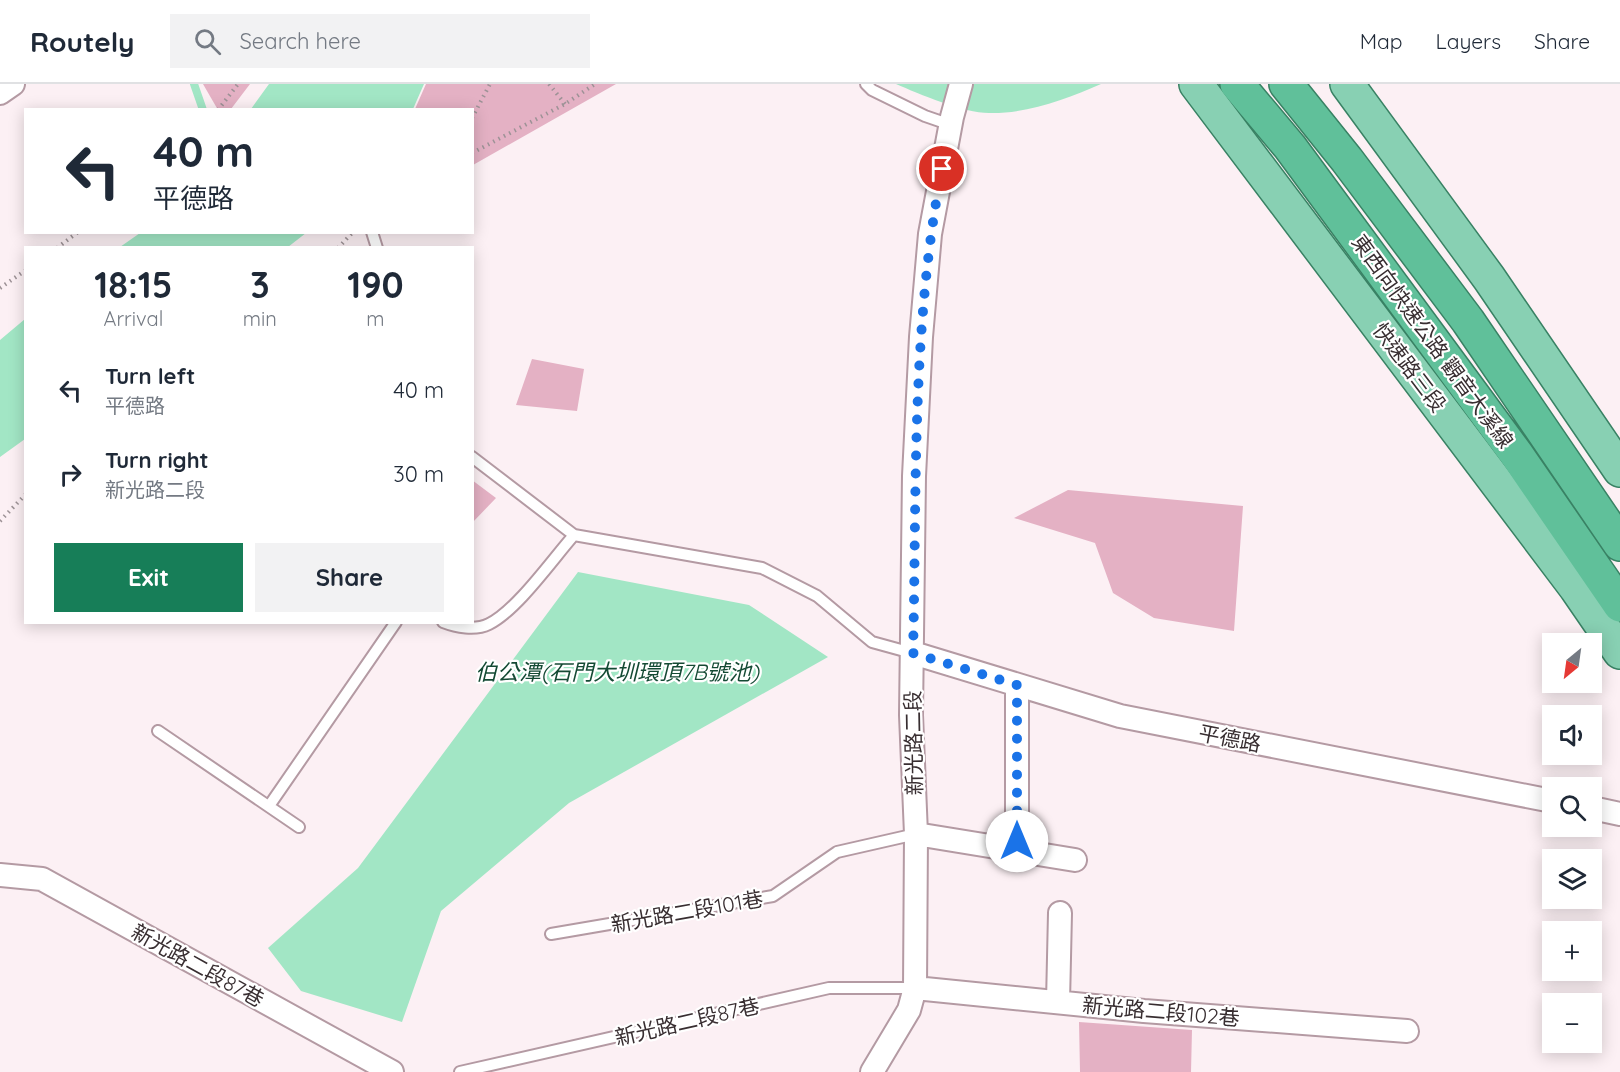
<!DOCTYPE html>
<meta charset="utf-8">
<style>
:root{--surface:#fff;--page:#f2f2f3;--text:#1f2937;--muted:#747a83;--line:#e0e1e3;--accent:#177e58}
body{margin:0;font-family:Quicksand,"Noto Sans TC",sans-serif;background:var(--page);color:var(--text);height:100vh;display:flex;flex-direction:column;font-size:22px;white-space:nowrap}
*{box-sizing:border-box;margin:0}
p{font-size:20px;color:var(--muted)}
.icon{flex:none;width:33px;height:33px;fill:none;stroke:currentColor;stroke-width:2;stroke-linecap:round;stroke-linejoin:round}
.map{position:relative;flex:1;overflow:hidden}
.details{position:absolute;left:24px;top:162px;width:450px;height:378px;display:flex;flex-direction:column;background:var(--surface);border-radius:0px;box-shadow:0 3px 15px #0003}
.details>*{flex:none}
.banner{position:absolute;left:24px;top:24px;width:450px;height:126px;border-radius:0px;box-shadow:0 3px 15px #0003;background:#fff;color:var(--text);overflow:hidden}
.needle{width:39px;rotate:209deg}
.controls{position:absolute;left:1542px;top:549px;display:grid;gap:12px}
.controls a{display:grid;place-items:center;width:60px;height:60px;border-radius:0px;background:var(--surface);box-shadow:0 3px 15px #0003;font-size:30px}
.pin{position:absolute;display:grid;place-items:center;width:51px;height:51px;color:#fff;margin:-26px;border:3px solid #fff;border-radius:50%;box-shadow:0 2px 6px #0007}
.me{position:absolute;width:66px;margin:-33px;rotate:0deg;stroke-linejoin:round;filter:drop-shadow(0 0 4px #0008)}
.turn{display:flex;align-items:center;gap:21px;height:126px;padding:0 30px;font-size:27px}
.turn .icon{width:78px;height:78px;stroke-width:2.5}
.turn b{display:block;font-size:42px;line-height:51px}
.eta{display:flex;justify-content:space-evenly;align-items:center;height:102px;text-align:center}
.eta b{font-size:36px;font-weight:700;line-height:42px}
.cta{display:flex;gap:12px;margin-top:auto;padding:12px 30px}
.cta a{flex:1;height:69px;border-radius:0px;background:var(--accent);color:#fff;font-size:24px;font-weight:700;line-height:69px;text-align:center}
.cta a+a{background:var(--page);color:var(--text)}
ul{padding:0;list-style:none}
li{display:flex;align-items:center;gap:18px;height:84px;padding:0 30px}
li div{flex:1}
li b{display:block;font-size:22px}
li em{font-style:normal}
header{display:flex;align-items:center;gap:36px;box-sizing:border-box;height:84px;padding:0 30px;background:var(--surface);border-bottom:2px solid var(--line)}
header strong{font-size:28px}
nav{display:flex;gap:33px;margin-inline-start:auto;font-size:21px}
.search{width:420px;height:54px;background:var(--page);display:flex;align-items:center;gap:15px;box-sizing:border-box;padding:0 21px;border-radius:0px;color:var(--muted);font-size:22px}
.map>svg:first-child{display:block}
</style>
<header>
<strong>Routely</strong>
<div class="search"><svg class="icon" aria-label="search" viewBox="0 0 24 24"><circle cx="10" cy="10" r="6"/><path d="M15 15l6 6"/></svg>Search here</div>
<nav><a>Map</a><a>Layers</a><a>Share</a></nav>
</header>
<div class="map">
<svg width="1620" height="988" viewBox="0 0 1620 988">
<rect width="100%" height="100%" fill="#fcf0f4"/>
<!-- green -->
<path fill="#e4b1c4" d="M203 0H250L231 25 218 26Z
M426 0H616L473 81 472 26 415 25Z
M532 275 584 285 577 327 516 321Z
M472 396 496 414 473 438H472Z
M1068 406 1243 422 1234 547 1154 534 1113 509 1095 459 1014 434Z
M1079 938 1192 946 1191 988H1080Z"/>
<!-- water -->
<path fill="#a2e6c5" d="M269 0H424L413 25H251Z
M896 0H1101C1067 15 1027 30 989 29 964 29 919 10 896 0Z
M140 149V148L306 149 288 163H120Z
M25 235V355L0 373V256Z
M578 488 749 521 828 573 569 719 441 827 402 938 301 907 268 864 358 784Z"/>
<g fill="none" stroke-linecap="round" stroke-linejoin="round">
<!-- stream -->
<path stroke="#a2e6c5" stroke-width="8" d="M194 0 203 26"/>
<defs>
<path id="service" d="M866 0 872 6 925 32 951 41
M372 148 377 164
M472 373 574 451
M443 538C456 543 475 547 489 540 517 526 552 476 574 451L762 484 817 512 872 558 912 569
M158 647 299 743
M269 722 396 538
M551 850 773 812 837 768 916 750
M460 988 829 904H915"/>
<path id="minor" d="M0 9 13 0
M913 569 1120 632 1552 717
M1017 601V757
M1592 724 1620 730
M916 750 1075 776
M0 791 42 795 392 988
M915 904 1144 927 1407 947
M1058 918 1060 829
M872 988 909 926 915 904 916 750 911 631 914 392 921 253 930 150 952 33 961 0"/>
<path id="primary" d="M1196 0 1576 504 1620 568
M1347 0 1489 194 1620 386"/>
<path id="trunk" d="M1237 0 1290 63 1517 371 1620 521
M1286 0 1347 76 1468 237 1620 460"/>
</defs>
<!-- service casing -->
<use href="#service" stroke="#b49aa3" stroke-width="14"/>
<!-- minor casing -->
<use href="#minor" stroke="#b49aa3" stroke-width="26"/>
<!-- primary casing -->
<use href="#primary" stroke="#398264" stroke-width="36"/>
<!-- trunk casing -->
<use href="#trunk" stroke="#398264" stroke-width="36"/>
<!-- path -->
<path stroke="#9d9296" stroke-width="4" stroke-dasharray="1.5 4.5" stroke-linecap="butt" d="M549 0 565 20
M218 26 238 0
M472 34 490 0
M472 69 565 20 595 0
M57 164 78 148
M338 164 353 148
M0 204 26 186
M0 437 26 410"/>
<!-- service -->
<use href="#service" stroke="#fff" stroke-width="10"/>
<!-- minor -->
<use href="#minor" stroke="#fff" stroke-width="22"/>
<!-- primary -->
<use href="#primary" stroke="#88d0b3" stroke-width="33"/>
<!-- trunk -->
<use href="#trunk" stroke="#60c09a" stroke-width="33"/>
</g>
<g fill="none" stroke-linecap="round" stroke-linejoin="round">
<!-- route -->
<path stroke="#1a73e8" stroke-width="10" stroke-dasharray="0 18" d="M942 85C911 244 917 407 913 569L1017 601V757"/>
</g>
<g text-anchor="middle" dominant-baseline="central" stroke-width="4.5" stroke-linejoin="round" paint-order="stroke">
<!-- street labels -->
<g font-size="21" fill="#382e31" stroke="#fff">
<text transform="translate(1433 257) rotate(54)">東西向快速公路 觀音大溪線</text>
<text transform="translate(1410 283) rotate(53)">快速路三段</text>
<text transform="translate(1230 654) rotate(11)">平德路</text>
<text transform="translate(913 659) rotate(-91)">新光路二段</text>
<text transform="translate(687 827) rotate(-10)">新光路二段101巷</text>
<text transform="translate(198 881) rotate(29)">新光路二段87巷</text>
<text transform="translate(1161 927) rotate(5)">新光路二段102巷</text>
<text transform="translate(687 937) rotate(-13)">新光路二段87巷</text>
</g>
<!-- water labels -->
<g font-size="22" font-style="italic" fill="#144a34" stroke="#fff">
<text x="617" y="588">伯公潭(石門大圳環頂7B號池)</text>
</g>
</g>
</svg>
<div class="controls">
<a><svg class="needle" viewBox="-14 -14 28 28"><path d="M0-13l5 13h-10z" fill="#e53935"/><path d="M0 13l5-13h-10z" fill="#747a83"/></svg></a>
<a><svg class="icon" aria-label="sound" viewBox="0 0 24 24"><path d="M4 9h4l5-4v14l-5-4H4zM17 9q2 3 0 6"/></svg></a>
<a><svg class="icon" aria-label="search" viewBox="0 0 24 24"><circle cx="10" cy="10" r="6"/><path d="M15 15l6 6"/></svg></a>
<a><svg class="icon" aria-label="layers" viewBox="0 0 24 24"><path d="M12 4l9 5-9 5-9-5zM3 14l9 5 9-5"/></svg></a>
<a>+</a>
<a>−</a>
</div>
<div class="pin" style="left:942px;top:85px;background:#d93025"><svg class="icon" aria-label="arrive" viewBox="0 0 24 24"><path d="M6 21V4h12l-3 4 3 4H6"/></svg></div>
<svg class="me" style="left:1017px;top:757px" viewBox="-20 -20 40 40"><circle r="19" fill="#fff"/><path d="M0-13L10 11 0 6-10 11z" fill="#1a73e8"/></svg>
<div class="banner">
<div class="turn"><svg class="icon" aria-label="left" viewBox="0 0 24 24"><path d="M17 20v-9H6M10 6l-5 5 5 5"/></svg><div><b>40 m</b>平德路</div></div>
</div>
<section class="details">
<div class="eta">
<div><b>18:15</b><p>Arrival</p></div>
<div><b>3</b><p>min</p></div>
<div><b>190</b><p>m</p></div>
</div>
<ul>
<li><svg class="icon" aria-label="left" viewBox="0 0 24 24"><path d="M17 20v-9H6M10 6l-5 5 5 5"/></svg><div><b>Turn left</b><p>平德路</p></div><em>40 m</em></li>
<li><svg class="icon" aria-label="right" viewBox="0 0 24 24"><path d="M7 20v-9h11M14 6l5 5-5 5"/></svg><div><b>Turn right</b><p>新光路二段</p></div><em>30 m</em></li>
</ul>
<div class="cta"><a>Exit</a><a>Share</a></div>
</section>
</div>
